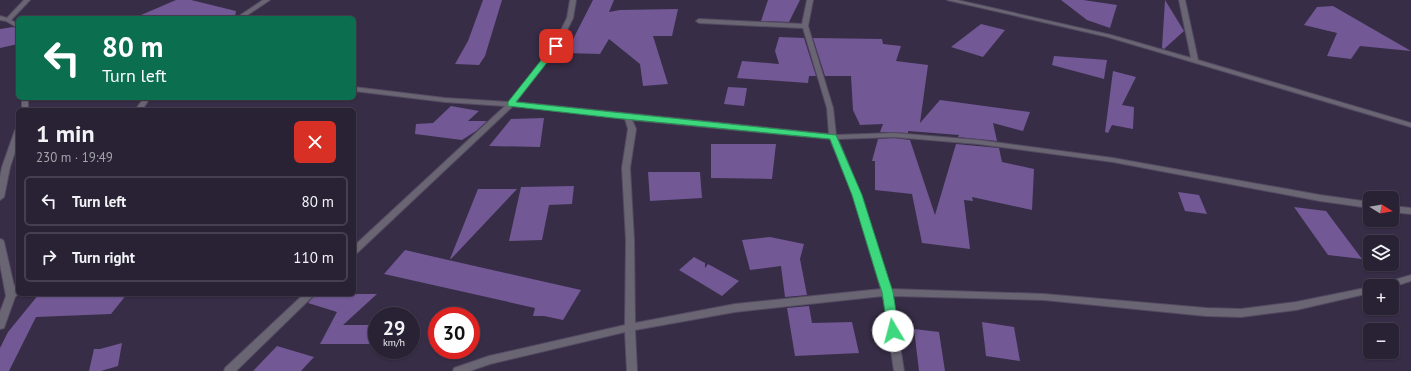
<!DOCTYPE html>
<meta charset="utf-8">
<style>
:root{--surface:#292234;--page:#352f40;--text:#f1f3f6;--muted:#a5a4ac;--line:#453f4f}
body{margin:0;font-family:"PT Sans",sans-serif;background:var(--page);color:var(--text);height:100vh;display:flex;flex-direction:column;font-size:15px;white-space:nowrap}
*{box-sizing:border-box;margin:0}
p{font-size:13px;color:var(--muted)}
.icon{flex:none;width:22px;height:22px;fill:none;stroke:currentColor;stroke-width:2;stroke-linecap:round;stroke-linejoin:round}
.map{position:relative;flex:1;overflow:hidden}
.panel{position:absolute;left:16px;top:108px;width:340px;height:188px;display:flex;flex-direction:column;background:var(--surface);border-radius:6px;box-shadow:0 1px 3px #0004,0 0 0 1px var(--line)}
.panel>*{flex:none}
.banner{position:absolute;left:16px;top:16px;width:340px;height:84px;border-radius:6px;box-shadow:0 1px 3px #0004,0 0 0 1px var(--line);background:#0b6e4f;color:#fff;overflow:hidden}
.needle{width:26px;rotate:101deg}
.controls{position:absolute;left:1363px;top:191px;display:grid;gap:8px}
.controls a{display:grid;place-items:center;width:36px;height:36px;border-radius:6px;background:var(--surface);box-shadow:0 1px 3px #0004,0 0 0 1px var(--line);font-size:20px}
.speed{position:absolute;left:368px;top:307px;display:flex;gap:8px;font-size:20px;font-weight:700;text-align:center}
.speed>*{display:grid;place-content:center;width:52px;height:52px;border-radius:50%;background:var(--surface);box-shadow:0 1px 3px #0004,0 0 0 1px var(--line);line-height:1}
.speed small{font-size:10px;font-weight:400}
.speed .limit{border:6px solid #d22;background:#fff;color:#111}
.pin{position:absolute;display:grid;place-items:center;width:34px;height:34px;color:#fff;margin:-17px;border-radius:8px;box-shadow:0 2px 6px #0006}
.me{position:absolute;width:44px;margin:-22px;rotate:352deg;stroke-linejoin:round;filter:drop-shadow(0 0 3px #0008)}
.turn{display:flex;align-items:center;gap:14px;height:84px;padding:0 20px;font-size:18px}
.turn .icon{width:52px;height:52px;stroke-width:2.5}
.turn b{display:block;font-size:28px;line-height:34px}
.round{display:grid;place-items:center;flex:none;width:42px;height:42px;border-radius:6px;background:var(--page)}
.head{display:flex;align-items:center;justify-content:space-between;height:68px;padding:0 20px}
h1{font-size:24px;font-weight:800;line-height:30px}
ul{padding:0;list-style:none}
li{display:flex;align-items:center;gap:12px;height:50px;margin:0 8px 6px;padding:0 12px;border:2px solid var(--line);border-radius:6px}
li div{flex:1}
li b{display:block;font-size:15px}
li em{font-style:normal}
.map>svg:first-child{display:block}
</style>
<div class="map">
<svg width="1411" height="371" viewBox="0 0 1411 371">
<rect width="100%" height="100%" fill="#372d46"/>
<!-- building -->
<path fill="#725895" d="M176 0H191L236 11 235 17V18H134Z
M483 0H502L485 56 479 65 455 64 468 41Z
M593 0H614L609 12 620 10 678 9 672 36H653L668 84 643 86 640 64 609 39 600 54 566 53Z
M768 0H800L789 22 761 21Z
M1061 0H1083L1117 5 1110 28 1087 20Z
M1165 0 1184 31 1164 49 1162 48Z
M1333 6 1411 51 1360 46 1351 59 1327 56 1337 33 1304 25 1317 7Z
M981 24 1005 30 983 57 951 47Z
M13 27 18 29V44L0 48V29Z
M779 37 804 38 816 76H809L808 83 737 78 742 61 779 64 775 51Z
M813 38 882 39 883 44 901 46 896 61 928 65 920 123 940 100 1030 112 1023 131 993 123 997 141 958 137 959 135 908 131V133L880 132 883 124 860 125 853 110 851 76H825Z
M1054 56 1107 60 1104 79 1052 65Z
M1113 71 1136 77 1122 105 1134 107 1133 129 1112 125 1108 133 1105 132Z
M728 87 747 88 744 106 724 104Z
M451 106 479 111 468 121H487L476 131 462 140 415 134 416 124 433 123Z
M544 118 540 147 489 146 511 119Z
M894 138 910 140 935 215 956 144 999 148 1002 162 1034 169 1032 210 972 197 973 201 964 200 970 249 922 243 912 194 875 190V161H872L878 139Z
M711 144H776L772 179 711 178Z
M648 172H700L702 198 650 201Z
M574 186 572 204 549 205 542 240 509 241 521 187Z
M478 189H517L451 259H450Z
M1178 192 1199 195 1207 214 1185 211Z
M1294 207 1326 211 1362 259 1328 255Z
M770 237 804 244 800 259 807 295 785 297 781 266 750 270 742 240Z
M405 250 435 257 581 290 563 320 544 316H533L535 308 384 274Z
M694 257 705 263V268L708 264 739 281 722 296 679 270Z
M39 294H127L111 314 36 317 9 371H0V348L8 332Z
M316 294H377L343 325H377V344H320L337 312 308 303Z
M809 306 812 323 852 322 859 353 795 356 787 308Z
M982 322 1014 327 1020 361 986 356Z
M914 329 939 332 945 371H919Z
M122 343 118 366 101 371H89L94 349H100Z
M277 346 314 357 301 371H253Z"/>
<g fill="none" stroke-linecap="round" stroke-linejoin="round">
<defs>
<path id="minor" d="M24 0H30L11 20 18 24V28L6 21 0 20V16L7 18Z
M263 0H270L243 18H236Z
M570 0H576L573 18 559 46 516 102 829 134 827 108 803 28 699 23 696 21 699 19 802 24 807 0H813L808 26 833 108 836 135 894 133 978 140 1113 158 1320 195 1370 202V208L1320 201 1113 162 978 144 894 137 838 139 861 195 891 289 1044 294 1206 308 1241 309 1296 302 1370 287V293L1296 310 1241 317 1206 316 1044 300 892 296 904 371H894L883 296 735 312 635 330 637 371H627L625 332 490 364 470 371H453L454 368 489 356 625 325 626 240 622 168 628 129 625 119 513 106 357 253 354 254V246L505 106 445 102 354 91V87L445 98 509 102 553 46 567 18ZM632 120 830 139 853 195 881 289 735 304 635 323 634 240 630 168 636 129Z
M947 0H957L1111 35 1191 58 1179 0H1185L1198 60 1411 123V127L1108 37Z
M22 98H28V110H22Z
M144 98H150L142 110H135Z
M15 130H18V143L10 167 4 197 0 200V177L2 167Z
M1392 206 1411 208V214L1392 212Z
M0 239 3 240 4 242 14 286 18 284V294L15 297 5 325 4 328 0 329V312L6 296 0 264Z
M1411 275V281L1392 287 1379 286 1381 284Z
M304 294H315L236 371H224L225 368Z"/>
</defs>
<!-- minor casing -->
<use href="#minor" stroke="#544a62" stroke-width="2"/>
<!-- minor -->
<use href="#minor" fill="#6a6572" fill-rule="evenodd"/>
</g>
<!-- route -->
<path fill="#3dd77e" stroke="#288c52" d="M554 44 560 46 516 102 836 135 862 195 889 280 893 292 899 331 897 334 893 336 889 334 888 331 882 292 878 280 852 195 830 139 614 118 508 106V102Z"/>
</svg>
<div class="controls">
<a><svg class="needle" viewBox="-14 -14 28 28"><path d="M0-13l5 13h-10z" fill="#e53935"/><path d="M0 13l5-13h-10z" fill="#a5a4ac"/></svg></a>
<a><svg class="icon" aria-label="layers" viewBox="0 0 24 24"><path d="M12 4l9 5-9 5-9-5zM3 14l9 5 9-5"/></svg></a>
<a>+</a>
<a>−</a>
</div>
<div class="speed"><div>29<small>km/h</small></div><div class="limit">30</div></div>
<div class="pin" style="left:556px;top:46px;background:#d93025"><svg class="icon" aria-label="arrive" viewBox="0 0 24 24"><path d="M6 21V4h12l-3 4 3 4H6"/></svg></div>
<svg class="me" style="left:893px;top:331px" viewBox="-20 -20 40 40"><circle r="19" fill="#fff"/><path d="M0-13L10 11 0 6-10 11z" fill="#3dd77e"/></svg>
<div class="banner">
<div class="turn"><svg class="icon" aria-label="left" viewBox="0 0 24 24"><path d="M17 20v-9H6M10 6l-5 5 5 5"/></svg><div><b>80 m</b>Turn left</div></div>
</div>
<section class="panel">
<div class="head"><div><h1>1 min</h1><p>230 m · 19:49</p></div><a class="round" style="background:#d93025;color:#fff"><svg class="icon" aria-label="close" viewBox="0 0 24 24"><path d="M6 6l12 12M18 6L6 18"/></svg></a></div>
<ul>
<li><svg class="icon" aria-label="left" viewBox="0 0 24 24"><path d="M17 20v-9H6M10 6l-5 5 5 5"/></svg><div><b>Turn left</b></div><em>80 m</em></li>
<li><svg class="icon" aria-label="right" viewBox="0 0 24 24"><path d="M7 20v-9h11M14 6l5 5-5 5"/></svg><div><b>Turn right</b></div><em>110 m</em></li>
</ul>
</section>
</div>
